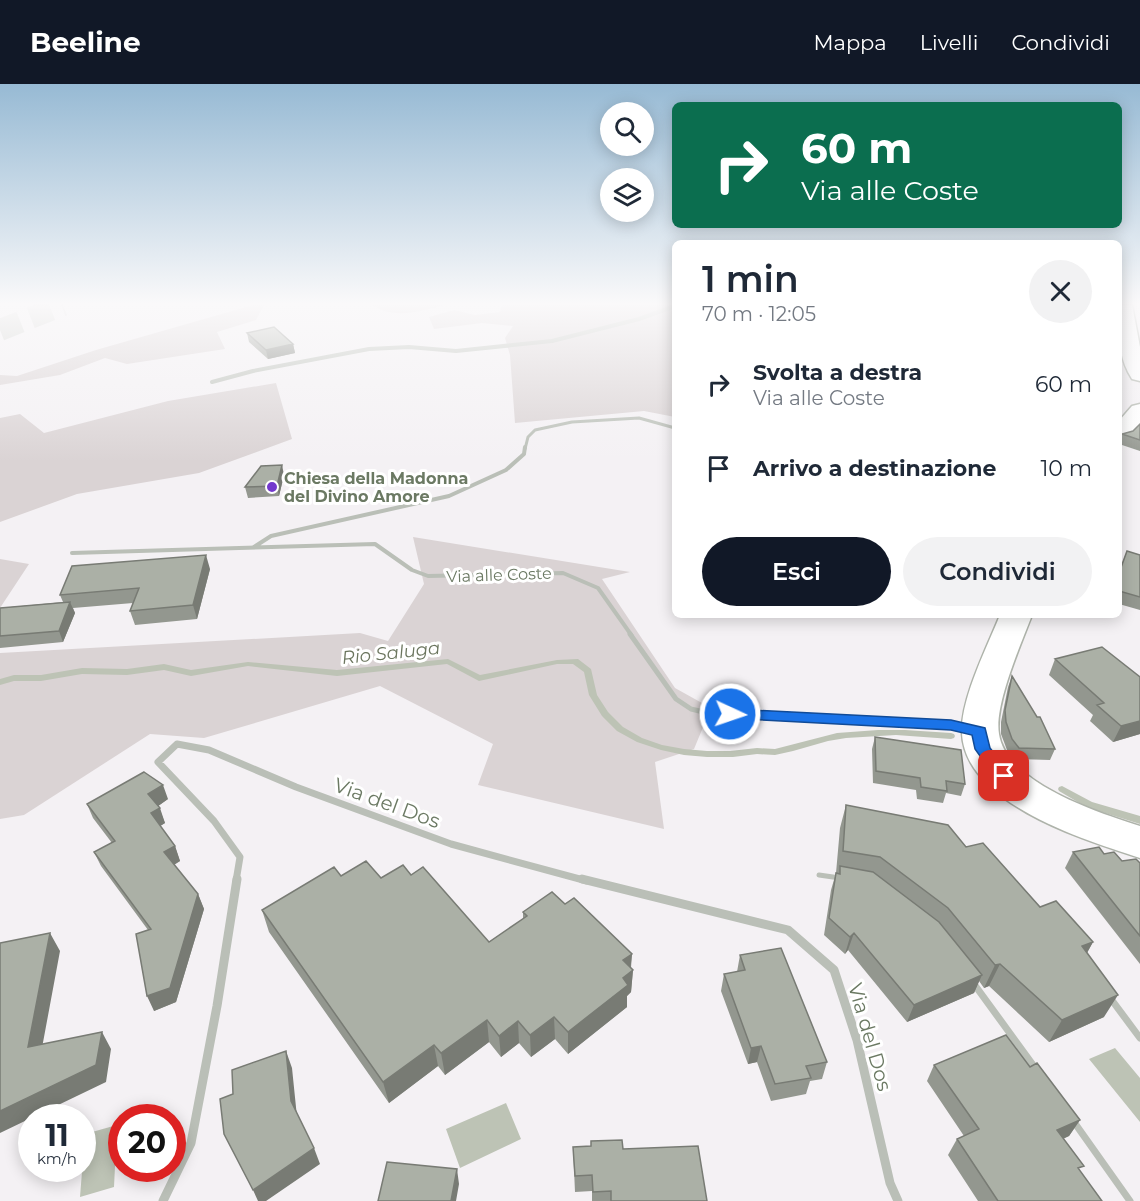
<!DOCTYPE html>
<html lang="it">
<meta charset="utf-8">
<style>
:root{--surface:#fff;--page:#f2f2f3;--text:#1f2937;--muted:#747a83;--accent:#111827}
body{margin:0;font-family:Montserrat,sans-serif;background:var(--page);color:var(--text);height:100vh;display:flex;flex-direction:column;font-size:22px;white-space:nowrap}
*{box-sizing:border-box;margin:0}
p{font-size:20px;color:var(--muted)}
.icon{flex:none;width:33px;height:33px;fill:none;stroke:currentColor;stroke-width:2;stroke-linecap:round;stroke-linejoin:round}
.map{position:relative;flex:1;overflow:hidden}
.drawer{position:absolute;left:672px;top:156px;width:450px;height:378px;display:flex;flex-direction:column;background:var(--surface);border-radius:9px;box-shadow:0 3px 15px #0003}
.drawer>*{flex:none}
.top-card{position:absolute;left:672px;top:18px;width:450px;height:126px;border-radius:9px;box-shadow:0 3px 15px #0003;background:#0b6e4f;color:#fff;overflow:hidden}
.tools{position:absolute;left:600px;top:18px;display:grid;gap:12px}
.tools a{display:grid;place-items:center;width:54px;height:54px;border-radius:50%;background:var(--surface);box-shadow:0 3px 15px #0003;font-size:30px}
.speed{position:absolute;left:18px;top:1020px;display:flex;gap:12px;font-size:30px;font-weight:700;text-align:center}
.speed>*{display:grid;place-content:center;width:78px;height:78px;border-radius:50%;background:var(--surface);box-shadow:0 3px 15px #0003;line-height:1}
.speed small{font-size:15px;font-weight:400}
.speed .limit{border:9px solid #d22;background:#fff;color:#111}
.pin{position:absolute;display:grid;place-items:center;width:51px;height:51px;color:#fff;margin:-26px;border-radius:12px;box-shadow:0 3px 9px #0006}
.me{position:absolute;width:66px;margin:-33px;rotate:93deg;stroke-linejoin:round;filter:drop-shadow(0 0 4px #0008)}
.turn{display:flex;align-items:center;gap:21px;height:126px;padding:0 30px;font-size:27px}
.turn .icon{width:78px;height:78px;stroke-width:2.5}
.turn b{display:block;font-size:42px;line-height:51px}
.round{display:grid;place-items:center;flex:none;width:63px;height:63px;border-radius:32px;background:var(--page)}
.summary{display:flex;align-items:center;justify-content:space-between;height:102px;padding:0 30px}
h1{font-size:36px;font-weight:600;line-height:45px}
.primary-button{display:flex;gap:12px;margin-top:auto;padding:12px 30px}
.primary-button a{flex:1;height:69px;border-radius:36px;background:var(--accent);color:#fff;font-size:24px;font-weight:600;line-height:69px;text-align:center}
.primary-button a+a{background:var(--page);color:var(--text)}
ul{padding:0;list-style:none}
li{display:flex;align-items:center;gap:18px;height:84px;padding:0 30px}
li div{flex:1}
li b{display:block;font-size:22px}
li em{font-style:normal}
header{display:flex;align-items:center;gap:36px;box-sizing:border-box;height:84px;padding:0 30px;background:var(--accent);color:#fff}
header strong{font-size:28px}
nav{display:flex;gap:33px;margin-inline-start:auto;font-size:21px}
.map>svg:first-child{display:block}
</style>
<header>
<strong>Beeline</strong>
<nav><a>Mappa</a><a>Livelli</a><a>Condividi</a></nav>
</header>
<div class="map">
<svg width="1140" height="1117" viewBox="0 0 1140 1117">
<rect width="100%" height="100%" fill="#f4f1f4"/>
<!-- green -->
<path fill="#dad3d4" d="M253 221H264L256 236 217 248 225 265 127 280 105 274 60 291 0 301V291L17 292 96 266Z
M372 221H445C419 227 396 236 372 221Z
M502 221H675V333L644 327 515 339 510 271 505 254 513 242 482 239 434 245 429 233 454 226 475 231 500 228Z
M276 299 292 355 199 389 77 410 0 438V334L20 330 44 349 168 317Z
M413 453 630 488 602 495 675 604 711 624 694 665 655 678 664 745 478 701 493 660 380 602 204 654 150 650 24 731 0 735V569L360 549 388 557 424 500Z
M0 475 29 480 0 524Z"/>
<!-- water -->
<path fill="#bdc3b5" d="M1115 964 1140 994V1038L1089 975Z
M506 1019 521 1055 460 1084 446 1045Z
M117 1041 114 1103 80 1113 85 1050Z"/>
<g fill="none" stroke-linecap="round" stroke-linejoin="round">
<!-- stream -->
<path fill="#bdc3b5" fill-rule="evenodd" d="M448 575 480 591 557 576 578 575 591 585 597 611 608 628 623 643 642 654 662 661 684 665 707 667H730L757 664 775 665 837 649 878 646H905L951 649 954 650 955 652 954 654 951 655 896 651 846 654 828 657 793 667 775 671 757 670 733 673H707L684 671 661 666 637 658 617 647 602 632 589 611 584 588 573 580H557L479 597 447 580 337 592 248 582 191 592 164 586 127 591 82 590 41 597H14L0 601V595L14 591H41L82 584 127 585 164 580 191 586 248 578 337 586Z
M1062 702 1092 718 1140 732V740L1086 723 1059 707 1058 705 1059 703Z"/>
<!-- highway-tunnel -->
<path stroke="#cbcdc8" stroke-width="22" stroke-dasharray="22 11" stroke-linecap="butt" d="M0 246 63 221"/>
<defs>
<path id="secondary" d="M1119 221H1132L1140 263V297L1132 295C1117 272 1119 247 1119 221Z
M1140 320V343L1128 355 1119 357V337L1132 322Z
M1000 531H1032C1021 560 994 621 999 650 1006 699 1099 729 1140 742V774C1085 756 965 720 962 649 960 616 988 561 1000 531Z"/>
</defs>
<!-- secondary casing -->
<use href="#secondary" stroke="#aeb3aa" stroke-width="3"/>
<!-- lane-far3 -->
<path stroke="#babfb7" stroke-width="3" d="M525 365 528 353 535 346 572 338 639 334 675 344"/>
<!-- lane-far2 -->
<path stroke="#babfb7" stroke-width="4" d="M254 463 271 452 449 412 506 386 524 370 525 363
M72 469 375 460 412 486 428 492 563 489 598 504 632 552"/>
<!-- lane-far1 -->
<path stroke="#babfb7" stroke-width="5" d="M630 550 676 615 691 625 708 629 951 641 968 645
M819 791 840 794"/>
<!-- lane -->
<path stroke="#babfb7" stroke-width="7" d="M974 900 1036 985
M1111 915 1140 954
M1074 1038 1130 1117"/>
<!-- street-far2 -->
<path stroke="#babfb7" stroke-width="4" d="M212 298 253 287 369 265 409 263 456 267 552 257 639 235 675 222"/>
<!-- street-far1 -->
<path stroke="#babfb7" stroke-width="7" d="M236 797 240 773 214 737 158 678 177 660 209 666 296 703 451 760 587 797"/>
<!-- street -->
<path stroke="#babfb7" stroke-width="9" d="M582 795 788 846 834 886 857 956 890 1099 898 1117
M163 1117 191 1059 217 922 237 795"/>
<!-- secondary -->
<use href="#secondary" fill="#fff" fill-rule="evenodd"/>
</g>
<!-- wall -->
<path fill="#93978f" d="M247 249 293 260 295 269 268 275 249 258Z
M1140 340V367L1119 360 1122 350 1133 347Z
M284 391 279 412 248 414 245 403Z
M1127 467 1140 471V526L1119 520V487Z
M210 485 197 535 135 541 130 527 133 519 73 524 75 529 63 558 0 564V524L63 518 60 511Z
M1055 575 1140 650 1113 658 1090 637 1093 631 1049 591Z
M1012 592 1055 665 1050 676 1015 675 1007 666 1001 650V638L1008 603Z
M875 653 965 700 961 712 946 709 943 719 917 715 916 706 873 699 872 665Z
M168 715 158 722 165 739 160 742 175 762 180 777 174 781 198 810 204 825 176 918 154 927 148 846 101 782 94 768 112 759 93 734 87 720Z
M846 721 966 763 1040 823 1093 858 1087 869 1104 933 1049 958 989 902 984 904 979 897 974 909 907 938 848 866 845 870 824 851 831 806 836 789 840 744Z
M1073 768 1104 770 1122 777 1140 779V880L1065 784Z
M411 791 489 858 523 835V828L565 820 632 870 631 884 633 886 631 908 627 912V923L568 970 555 955 531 973 519 959 501 973 489 958 445 991 438 982 389 1019 269 848 262 826 341 792 381 794Z
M740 871 827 978 822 995 810 997 806 1010 771 1017 757 978 748 980 721 907 724 890 737 888Z
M934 981 1030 983 1080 1036 1069 1052 1063 1055 1080 1087 1102 1117H978L948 1071 957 1055 964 1052 927 997Z
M573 1063 623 1065 707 1117H592V1107L575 1108Z"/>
<!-- shaded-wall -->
<path fill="#787b74" d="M293 260 295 269 268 275 266 266Z
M282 381 284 391 279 412 277 402Z
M206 471 210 485 197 535 193 521Z
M70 518 75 529 63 558 59 547Z
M1140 637V650L1113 658 1121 642Z
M163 701 168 715 154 725 148 710Z
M160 724 165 739 157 744 151 729Z
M175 762 180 777 170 783 164 768Z
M198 810 204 825 176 918 154 927 147 912Z
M50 849 60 867 39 980 28 963Z
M854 849 848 866 845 870 850 853Z
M1093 858 1080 881 1082 862Z
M632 870 630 888 633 886 631 908 627 912V923L568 970V948L623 876Z
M1000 880 989 902 984 904 995 881Z
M982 891 974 909 907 938 914 921Z
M1118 911 1104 933 1049 958 1062 936Z
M554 933 555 955 531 973 530 951Z
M487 936 489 958 445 991 441 969Z
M518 937 519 959 501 973 499 952Z
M102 948 111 965 106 998 0 1049V1027Z
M434 961 438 982 389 1019 383 998Z
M761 962 757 978 748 980 751 964Z
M286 967 292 984 297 1033 291 1017Z
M1080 1036 1069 1052 1046 1062 1057 1046Z
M314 1064 320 1080 266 1117H258L253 1106Z
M457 1085 459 1100 456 1117H451Z"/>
<!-- building -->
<path fill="#abb0a6" stroke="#787b74" stroke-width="1.5" d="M274 243 293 260 266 266 247 249Z
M1140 340V356L1122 350 1133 347Z
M282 381 277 402 245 403 261 382Z
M1127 467 1140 471V513L1119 507V489Z
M206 471 193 521 130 527 139 504 60 511 72 482Z
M70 518 59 547 0 552V524Z
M1102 563 1140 593V637L1121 642 1097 621 1104 619 1055 575Z
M1012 592 1037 633H1040L1055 665 1019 664 1012 655 1006 638 1005 626Z
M875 653 961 666 965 700 946 697 947 707 921 703 920 694 876 687Z
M144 688 163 701 148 710 160 724 151 729 175 762 164 768 198 810 170 904 147 912 136 850 151 845 94 768 115 757 87 720Z
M846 721 948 741 966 763 983 759 1040 823 1056 817 1093 858 1082 862 1118 911 1062 936 1000 880 995 881 948 824 880 773 843 767Z
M1099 763 1104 770 1114 768 1122 777 1136 775 1140 779V852L1073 768Z
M366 777 381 794 403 781 411 791 423 783 489 858 527 832 523 828 552 808 565 820 574 814 632 870 623 876 633 886 623 894 628 901 568 948 554 933 530 951 518 937 499 952 487 936 441 969 434 961 383 998 262 826 334 783 341 792Z
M840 782 873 788 939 838 982 891 914 921 854 849 850 853 829 834 836 789 840 790Z
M50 849 28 963 102 948 96 981 0 1027V859Z
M781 864 827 978 806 982 811 994 775 1000 761 962 751 964 724 890 745 886 740 871Z
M1006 951 1030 983 1037 979 1080 1036 1057 1046 1084 1082 1078 1084 1102 1117H998L957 1055 979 1045 934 981Z
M286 967 291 1017 314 1064 253 1106 224 1050 220 1015 233 1010 232 986Z
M622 1056 623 1065 698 1062 707 1117H611V1107L593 1108 592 1091 575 1092 573 1063 591 1062V1057Z
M387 1078 457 1085 451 1117H378Z"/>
<!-- sky -->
<linearGradient id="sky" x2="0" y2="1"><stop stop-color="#97bad4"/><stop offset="0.58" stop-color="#faf9fa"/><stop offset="1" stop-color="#faf9fa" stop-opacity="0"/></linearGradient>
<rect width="1140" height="378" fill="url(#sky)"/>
<!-- route -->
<path fill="#1a73e8" stroke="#114b97" stroke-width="1.5" d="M730 625 951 636 985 644 990 664 1012 692 1010 697H998L975 665 972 651 951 646 724 634 722 630 724 627Z"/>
<!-- markers -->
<circle fill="#7338cd" stroke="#fff" stroke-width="2" cx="272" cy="403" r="6"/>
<g text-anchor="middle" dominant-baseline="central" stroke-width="6" stroke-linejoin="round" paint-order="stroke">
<!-- poi labels -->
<g font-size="16" font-weight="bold" fill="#6b7963" stroke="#fff" text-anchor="start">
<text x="284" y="394">Chiesa della Madonna<tspan x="284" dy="18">del Divino Amore</tspan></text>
</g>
<!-- street labels -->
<g font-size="16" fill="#6b7963" stroke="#fff">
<text transform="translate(499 491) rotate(-2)">Via alle Coste</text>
</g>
<!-- water labels -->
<g font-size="18" font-style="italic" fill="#6b755e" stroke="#fff">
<text transform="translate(391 569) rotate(-6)">Rio Saluga</text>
</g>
<!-- near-street labels -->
<g font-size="20" fill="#6b7963" stroke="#fff">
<text transform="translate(387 719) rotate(20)">Via del Dos</text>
<text transform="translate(870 953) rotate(74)">Via del Dos</text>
</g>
</g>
</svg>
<div class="tools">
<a><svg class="icon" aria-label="search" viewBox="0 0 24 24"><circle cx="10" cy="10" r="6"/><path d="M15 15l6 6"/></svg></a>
<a><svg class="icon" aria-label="layers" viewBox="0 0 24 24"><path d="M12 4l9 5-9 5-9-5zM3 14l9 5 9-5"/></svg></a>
</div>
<div class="speed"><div>11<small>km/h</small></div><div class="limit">20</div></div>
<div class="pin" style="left:1004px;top:692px;background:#d93025"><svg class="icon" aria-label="arrive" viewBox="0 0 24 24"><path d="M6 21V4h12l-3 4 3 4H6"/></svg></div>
<svg class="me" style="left:730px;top:630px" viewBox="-20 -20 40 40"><circle r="17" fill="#1a73e8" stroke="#fff" stroke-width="3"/><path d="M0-11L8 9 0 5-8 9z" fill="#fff"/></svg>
<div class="top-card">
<div class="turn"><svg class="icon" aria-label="right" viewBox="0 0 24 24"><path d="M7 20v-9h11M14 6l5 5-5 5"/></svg><div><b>60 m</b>Via alle Coste</div></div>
</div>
<section class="drawer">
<div class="summary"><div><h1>1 min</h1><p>70 m · 12:05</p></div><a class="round"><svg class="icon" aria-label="close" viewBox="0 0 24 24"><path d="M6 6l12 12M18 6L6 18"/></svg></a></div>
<ul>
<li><svg class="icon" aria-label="right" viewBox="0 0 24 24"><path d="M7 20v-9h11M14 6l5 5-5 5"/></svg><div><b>Svolta a destra</b><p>Via alle Coste</p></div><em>60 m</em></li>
<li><svg class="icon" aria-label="arrive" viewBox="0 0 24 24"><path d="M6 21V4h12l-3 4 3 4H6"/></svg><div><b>Arrivo a destinazione</b></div><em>10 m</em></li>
</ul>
<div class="primary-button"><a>Esci</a><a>Condividi</a></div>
</section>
</div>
